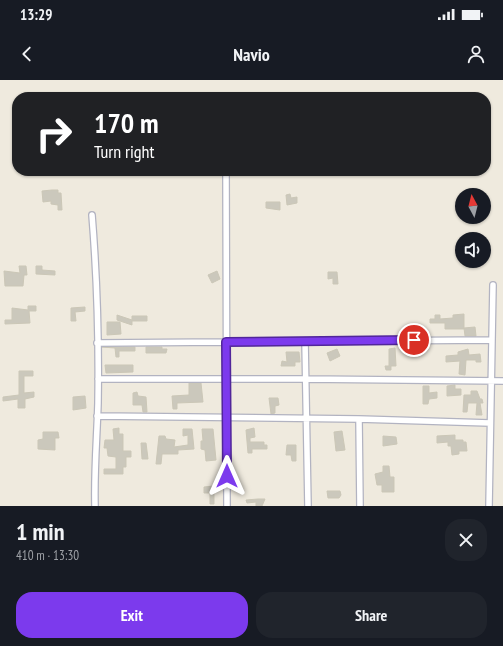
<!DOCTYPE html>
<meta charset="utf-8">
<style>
:root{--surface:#171b24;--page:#20242c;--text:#f1f3f6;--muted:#9ea1a6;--accent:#7c3aed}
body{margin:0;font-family:"PT Sans Narrow",sans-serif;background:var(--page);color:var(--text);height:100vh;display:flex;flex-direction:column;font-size:15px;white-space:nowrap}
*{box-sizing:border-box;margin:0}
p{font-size:13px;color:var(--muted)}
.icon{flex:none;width:22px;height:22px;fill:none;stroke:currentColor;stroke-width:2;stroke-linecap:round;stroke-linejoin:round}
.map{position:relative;height:426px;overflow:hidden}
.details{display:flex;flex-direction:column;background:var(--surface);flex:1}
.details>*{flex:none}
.top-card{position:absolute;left:12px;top:12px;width:479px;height:84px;border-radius:16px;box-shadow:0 1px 3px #0004;background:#202124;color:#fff;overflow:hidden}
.needle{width:26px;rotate:353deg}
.controls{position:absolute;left:455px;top:108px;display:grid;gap:8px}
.controls a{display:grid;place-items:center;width:36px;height:36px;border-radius:50%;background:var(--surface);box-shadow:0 1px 3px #0004;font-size:20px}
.pin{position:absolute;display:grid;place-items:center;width:34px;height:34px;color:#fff;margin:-17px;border:2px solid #fff;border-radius:50%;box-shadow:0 1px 4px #0007}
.me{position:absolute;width:44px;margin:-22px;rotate:0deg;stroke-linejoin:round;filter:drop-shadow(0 0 3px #0008)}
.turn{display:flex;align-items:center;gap:14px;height:84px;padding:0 16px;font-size:18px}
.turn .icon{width:52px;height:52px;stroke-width:2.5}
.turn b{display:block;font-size:28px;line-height:34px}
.round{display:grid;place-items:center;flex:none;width:42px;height:42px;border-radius:16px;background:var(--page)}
.head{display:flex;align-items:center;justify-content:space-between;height:68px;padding:0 16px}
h1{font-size:24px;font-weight:700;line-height:30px}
.button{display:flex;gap:8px;margin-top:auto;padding:8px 16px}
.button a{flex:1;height:46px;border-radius:16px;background:var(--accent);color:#fff;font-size:16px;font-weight:700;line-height:46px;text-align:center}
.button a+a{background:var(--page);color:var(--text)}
.status{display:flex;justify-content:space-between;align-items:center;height:28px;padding:0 20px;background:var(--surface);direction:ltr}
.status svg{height:11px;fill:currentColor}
header{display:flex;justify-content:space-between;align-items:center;height:52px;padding:0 16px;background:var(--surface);font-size:18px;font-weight:700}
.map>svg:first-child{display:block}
</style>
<div class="status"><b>13:29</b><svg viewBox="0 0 49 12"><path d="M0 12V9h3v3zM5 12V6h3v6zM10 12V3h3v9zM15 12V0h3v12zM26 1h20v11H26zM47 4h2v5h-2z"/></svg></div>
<header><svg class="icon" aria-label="back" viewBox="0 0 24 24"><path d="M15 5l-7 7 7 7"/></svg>Navio<svg class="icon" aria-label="person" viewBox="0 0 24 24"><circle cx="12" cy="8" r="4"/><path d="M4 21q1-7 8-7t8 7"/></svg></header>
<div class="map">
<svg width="503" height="426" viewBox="0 0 503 426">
<rect width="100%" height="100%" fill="#efeade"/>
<!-- building -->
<path fill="#cbc8bc" stroke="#cbc7b7" d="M52 110H58V113H61L62 130H58V125L51 124V121L43 122 42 111Z
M290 114 291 118 297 117V123L287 125 286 115Z
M266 122H280V130L266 128Z
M19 186H26L27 195H24L23 206H5L4 191 20 193Z
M36 186H42V190L55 191V195L36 194Z
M217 191 220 199 212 203 208 195Z
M328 192H337L338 204H333V198L328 199Z
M28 226H36V231H29L30 243 5 244V240H12V228L28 230Z
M85 227V231L75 232 76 241H71V228Z
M464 234V249H445V243H430V239H435V235H440V239L453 238V235Z
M117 235 132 240V236H147V241H132V245L117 240Z
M107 242H120L121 254 107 255Z
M475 247 476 256H465L464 248Z
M102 267H135V271H119V277H116L115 268Z
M146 267H162V269H167L166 273H146Z
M395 268 396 286H391V290H386L385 286H389V269Z
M337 269 340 276 330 281 327 273Z
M468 269 469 275 480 274 481 282H476V280H466L465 295 459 294 460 281 446 282V276L458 275V272Z
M286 272H299L300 282H295V286H281L282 281 287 282Z
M105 285H133V292L106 293Z
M19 291H33V296H24V313L34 312V317L25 319V328H18V319L3 321V317L19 315Z
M189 303H201L203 322 177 323V329H173L172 316 189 315Z
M455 305V309H461V315L447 316V306Z
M423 306H429V313L437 312V318L429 319 428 324H423Z
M471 311H477L480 319H482L483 323H480L482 335H476L477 323H468L467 332H463L464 315H471Z
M137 312 138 316 146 317 147 332H143L142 325H133V313Z
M85 316 86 328 73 330V317Z
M269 318H278L279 325 275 326V333L271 334Z
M119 348V354H123V371H131V377H126V387H123V394H104V389H116V377L108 376 107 368H104L105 360H114L113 349Z
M254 348 255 357 250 358V362H264V365H267V369H252V373H248L246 350Z
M183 349H192L194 369 178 370V374H162L161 384H156L159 356H165L166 359 175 360 174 367 188 365V355L183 356Z
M202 349H213L216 380 206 381 205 370 201 369V361H203Z
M342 351 345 370 336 371 334 352Z
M43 352H58L59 358H55V370L38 369V360L43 359Z
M455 355V360H463V362H466L467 371H459V374L452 375 451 366H448V362L437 363V356Z
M383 356 396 357 397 364 383 366Z
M141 363H146L148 379H142Z
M287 365H296V381H292L291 375H286Z
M383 386H389L390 397H394V412H382V405H377L375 394 383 392Z
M214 406V424H210V413H204V407Z
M327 411H340L341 415 339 418H328Z
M258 419H265L262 426H256V422L247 423 246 420Z"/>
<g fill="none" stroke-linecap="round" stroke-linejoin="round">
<defs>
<path id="minor" d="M226 91 227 426
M92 135C97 197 99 260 98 323 97 357 94 391 95 426
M305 261 308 426
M97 263 492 260
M98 299H305L503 301
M97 336 359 339 490 343
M359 339 360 426
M489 426 493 205"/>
</defs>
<!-- minor casing -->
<use href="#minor" stroke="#b2b3c1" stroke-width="8"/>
<!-- minor -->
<use href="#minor" stroke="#fff" stroke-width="5.5"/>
</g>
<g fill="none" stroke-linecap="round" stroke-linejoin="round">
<defs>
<path id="route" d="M227 396 226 262 414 260"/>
</defs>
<!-- route casing -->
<use href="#route" stroke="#51269a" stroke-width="10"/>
<!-- route -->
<use href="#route" stroke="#7c3aed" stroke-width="7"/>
</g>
</svg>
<div class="controls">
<a><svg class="needle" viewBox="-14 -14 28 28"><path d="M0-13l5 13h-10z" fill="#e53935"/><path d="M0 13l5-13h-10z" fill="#9ea1a6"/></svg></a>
<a><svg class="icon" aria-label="sound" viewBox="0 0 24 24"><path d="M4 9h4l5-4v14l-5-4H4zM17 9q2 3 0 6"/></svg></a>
</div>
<div class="pin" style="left:414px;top:260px;background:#d93025"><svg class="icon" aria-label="arrive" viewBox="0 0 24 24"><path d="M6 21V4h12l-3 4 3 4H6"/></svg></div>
<svg class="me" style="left:227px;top:396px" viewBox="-20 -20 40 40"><path d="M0-17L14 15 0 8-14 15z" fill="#7c3aed" stroke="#fff" stroke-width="4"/></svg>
<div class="top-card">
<div class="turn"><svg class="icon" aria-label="right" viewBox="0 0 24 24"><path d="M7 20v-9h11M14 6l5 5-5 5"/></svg><div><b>170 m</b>Turn right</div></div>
</div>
</div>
<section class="details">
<div class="head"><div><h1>1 min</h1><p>410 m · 13:30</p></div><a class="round"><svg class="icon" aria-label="close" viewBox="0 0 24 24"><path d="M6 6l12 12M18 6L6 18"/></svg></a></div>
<div class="button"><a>Exit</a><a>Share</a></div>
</section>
